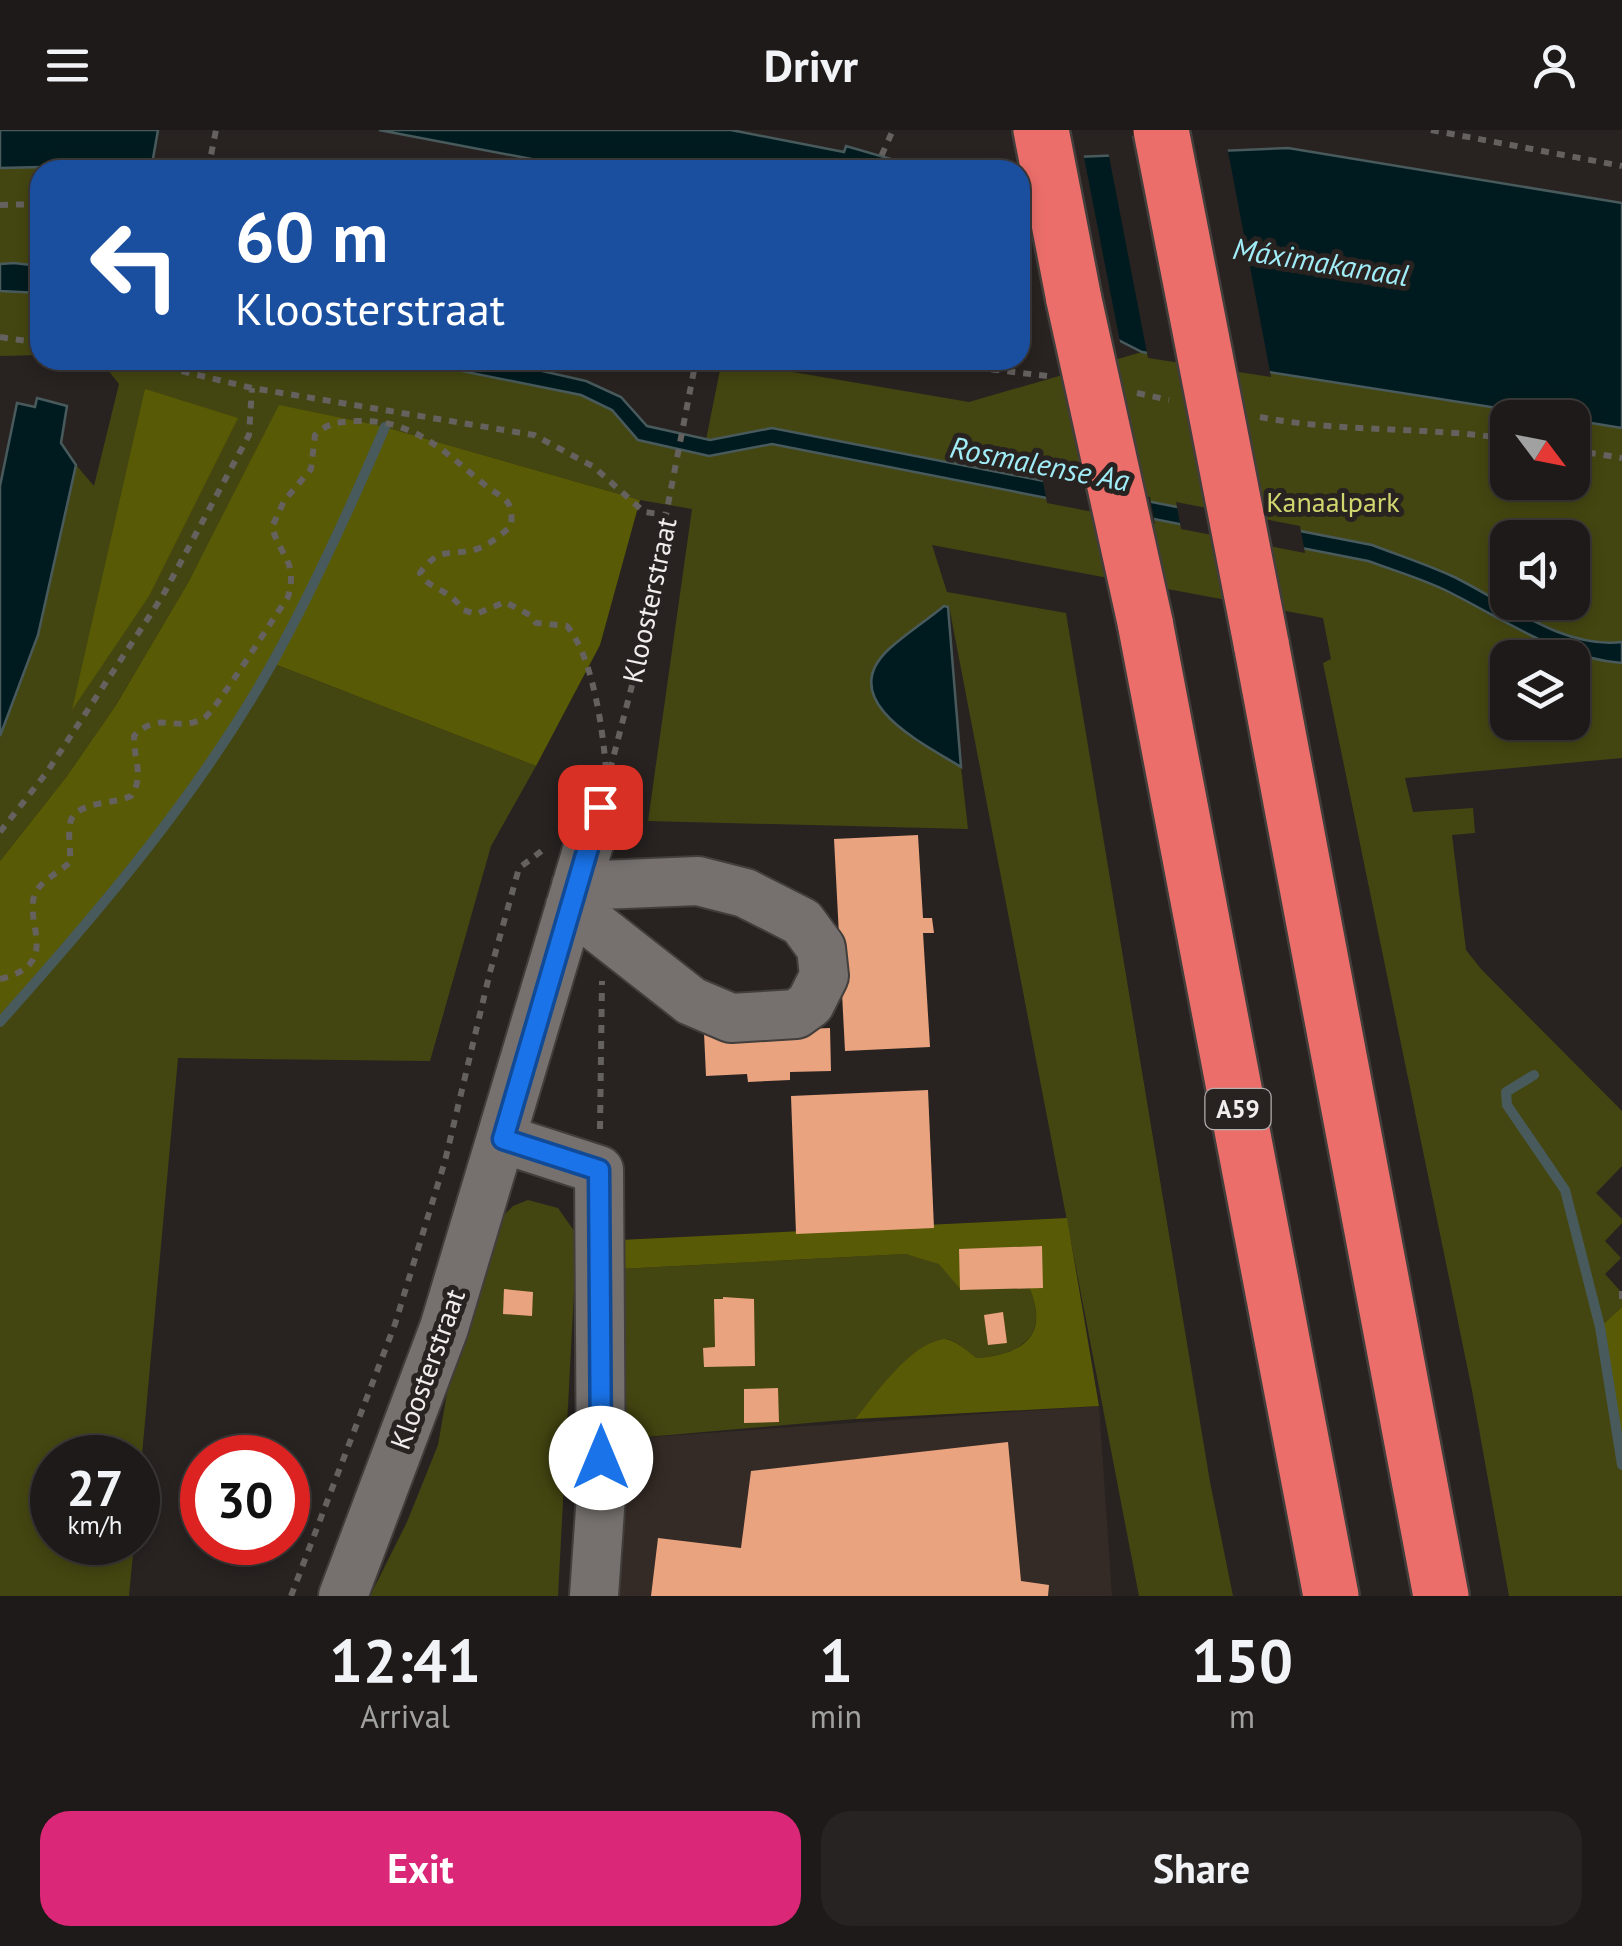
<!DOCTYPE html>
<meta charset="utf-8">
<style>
:root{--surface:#1e1a19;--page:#262322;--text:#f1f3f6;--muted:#a1a1a2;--line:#3c3838;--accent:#db2777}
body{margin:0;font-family:"PT Sans",sans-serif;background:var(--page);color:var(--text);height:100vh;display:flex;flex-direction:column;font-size:38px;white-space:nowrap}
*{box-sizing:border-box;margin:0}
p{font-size:32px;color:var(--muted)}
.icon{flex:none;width:55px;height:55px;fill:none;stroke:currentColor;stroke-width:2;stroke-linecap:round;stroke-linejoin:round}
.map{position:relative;height:1466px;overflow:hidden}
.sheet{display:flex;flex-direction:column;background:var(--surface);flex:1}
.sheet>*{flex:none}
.banner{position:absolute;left:30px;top:30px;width:1000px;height:210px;border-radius:30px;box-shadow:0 5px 15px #0003,0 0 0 2px var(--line);background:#1a4fa0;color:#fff;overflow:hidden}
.needle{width:65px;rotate:122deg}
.fabs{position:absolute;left:1490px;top:270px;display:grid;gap:20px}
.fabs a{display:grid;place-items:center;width:100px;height:100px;border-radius:20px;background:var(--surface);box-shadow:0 5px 15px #0003,0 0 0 2px var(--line);font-size:50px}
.speed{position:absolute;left:30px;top:1305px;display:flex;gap:20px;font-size:50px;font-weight:700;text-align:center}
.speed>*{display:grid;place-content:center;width:130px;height:130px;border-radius:50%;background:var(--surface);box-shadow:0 5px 15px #0003,0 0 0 2px var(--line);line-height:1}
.speed small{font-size:25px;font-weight:400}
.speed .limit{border:15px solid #d22;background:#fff;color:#111}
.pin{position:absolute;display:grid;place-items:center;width:85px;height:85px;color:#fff;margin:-42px;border-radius:20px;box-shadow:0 5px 15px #0006}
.me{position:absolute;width:110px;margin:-55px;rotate:0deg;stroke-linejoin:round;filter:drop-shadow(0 0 8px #0008)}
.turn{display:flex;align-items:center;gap:35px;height:210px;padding:0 40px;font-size:45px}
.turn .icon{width:130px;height:130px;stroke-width:2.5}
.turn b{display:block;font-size:70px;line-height:85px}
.eta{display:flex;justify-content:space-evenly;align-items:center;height:170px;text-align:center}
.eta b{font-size:60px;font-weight:800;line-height:70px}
.action{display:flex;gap:20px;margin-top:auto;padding:20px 40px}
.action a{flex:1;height:115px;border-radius:30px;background:var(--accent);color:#fff;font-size:40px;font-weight:800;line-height:115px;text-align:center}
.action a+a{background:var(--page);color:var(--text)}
header{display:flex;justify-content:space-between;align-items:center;height:130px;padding:0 40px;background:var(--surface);font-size:45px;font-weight:800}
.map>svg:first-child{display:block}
</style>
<header><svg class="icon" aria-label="menu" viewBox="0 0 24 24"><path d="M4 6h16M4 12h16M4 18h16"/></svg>Drivr<svg class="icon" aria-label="person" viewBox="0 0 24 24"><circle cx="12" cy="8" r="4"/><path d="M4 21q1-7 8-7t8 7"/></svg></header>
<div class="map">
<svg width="1622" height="1466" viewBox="0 0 1622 1466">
<rect width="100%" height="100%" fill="#282321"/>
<!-- built -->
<path fill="#352b26" d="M1099 1276 1112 1466H607L623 1309Z"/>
<!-- green -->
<path fill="#444611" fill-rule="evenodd" d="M127 35 149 40H40V136L0 134V38Z
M0 161 40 163V225L0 226Z
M1142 222 1555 287 1508 288V352H1572L1573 290 1622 298V628L1405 648 1413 682 1473 678 1475 703 1452 705 1466 820 1481 839 1622 981V1036L1596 1063 1622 1089V1093L1605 1111 1621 1128 1605 1144 1622 1163V1177L1600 1197 1622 1335V1466H1509L1472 1260 1323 533 1331 529 1323 488 932 415 947 462 1066 483 1210 1352 1233 1466H1139L949 476H943L887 521 882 582 906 603 961 637 968 699 648 691 692 379 640 370 385 297 224 385 189 451 116 575 67 646 0 731V606L38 505 76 335 94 356 119 254 100 230H407L581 265 612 280 638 310 703 325 722 230 969 272ZM1508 408H1572V472H1508ZM1508 528H1572V592H1508Z
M272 533 536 636 491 716 430 931 178 928 138 1369V1328H52V1412L134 1413 129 1466H0V892L105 774 180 676Z
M528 1070 558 1078 577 1105 558 1466H370L407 1392 438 1315 450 1246 499 1090 513 1076Z
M906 1124C948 1132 989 1142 1029 1157 1050 1206 1022 1224 977 1228 969 1223 960 1214 951 1210 923 1200 871 1271 855 1289L623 1309 620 1139Z"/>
<!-- forest -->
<path fill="#585a05" d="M145 259 238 288 149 466 72 580Z
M279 275 385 297 640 370 600 515 536 636 272 533 180 676 105 774 0 892V731L67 646 116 575 189 451Z
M1067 1088 1099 1276 855 1289C875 1265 910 1214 943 1209 954 1208 968 1222 977 1228 1023 1224 1050 1206 1029 1157L988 1142 962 1161 939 1134 906 1124 620 1139V1110Z
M1622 1177V1335L1600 1197Z"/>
<!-- water -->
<path fill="#001b1f" stroke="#485a5c" stroke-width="2.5" d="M0 0H158L151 40 127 35 0 38Z
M379 0H731L844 22 846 16 908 34 1288 18 1622 73V298L1573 290 1572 288 1555 287 1142 222 1020 160V40H589Z
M14 133 40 136V163L0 161V134Z
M407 230H494L586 251 621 267 647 296 710 310 772 298 1372 415C1398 425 1426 434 1452 446 1505 471 1560 519 1622 512V533C1558 528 1505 490 1449 462 1423 449 1395 441 1368 431L772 314 709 326 638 310 612 280 581 265Z
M37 268 67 276 61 313 76 335 38 505 0 606V356L17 273 35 277Z
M944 476 948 477 961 637C924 614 834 571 888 520 905 504 926 491 944 476Z"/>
<!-- pier -->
<path fill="#282321" d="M1227 16 1271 247 1148 228 1108 21Z
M1083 22 1121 217 1020 166V40H983L980 26Z
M1042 346 1150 367 1155 394 1047 373Z
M1176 372 1300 396 1305 423 1181 399Z"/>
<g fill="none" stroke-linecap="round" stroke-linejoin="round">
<!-- stream -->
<path stroke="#485a5c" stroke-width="10" d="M0 892C101 779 200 663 274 530 316 454 351 376 385 297
M1534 945 1506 962 1507 975 1565 1060 1600 1197 1622 1335"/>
</g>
<!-- building -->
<path fill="#e9a37f" d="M918 705 923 788H932L934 803H923L930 917 845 921 834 709Z
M830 898 831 941 790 942V950L748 952 747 944 706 946 704 903Z
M928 960 934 1098 796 1104 791 966Z
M1042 1116 1043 1158 960 1160 959 1119Z
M504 1159 533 1162 532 1186 503 1184Z
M723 1167 754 1169 755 1236 704 1237 703 1218 715 1217 714 1169H723Z
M1003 1182 1007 1213 988 1215 984 1185Z
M778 1258 779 1292 744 1293V1259Z
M1008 1312 1021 1451 1049 1455 1048 1466H651L658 1408 741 1418 751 1341Z"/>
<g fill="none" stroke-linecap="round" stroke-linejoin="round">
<defs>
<path id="minor" d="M570 776 691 871 731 888 796 884 810 874 824 846 821 818 802 792 745 763 698 751 576 756
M503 1009 599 1040 601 1365 594 1466
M343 1466 444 1198 600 677"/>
<path id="highway" d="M1041 0 1074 170
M1145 492 1331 1466
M1261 513 1441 1466"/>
</defs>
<!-- minor casing -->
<use href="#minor" stroke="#413e3c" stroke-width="52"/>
<!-- highway casing -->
<use href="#highway" stroke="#413e3c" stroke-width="60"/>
<!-- path -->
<path stroke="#65615f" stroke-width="6" stroke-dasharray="8 8" stroke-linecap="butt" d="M1431 0 1622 36
M208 40 216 0
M875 40 893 0
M0 75 40 74
M0 207 40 213
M135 230 252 258 534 305 594 337 644 382 667 385
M912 230 1047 246
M1137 263 1169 270
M1260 287C1341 303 1426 296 1508 309
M1572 320 1622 328
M610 640 636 540 696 230
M0 702 47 642 162 467 249 305 252 258
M0 849C63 834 23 792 35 764 40 751 60 742 70 732 71 720 67 701 71 690 79 671 115 674 131 666 145 646 133 628 134 606 160 579 176 604 204 588 215 582 275 485 288 467 298 431 281 428 272 397L284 371 311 339 315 305C329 292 338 292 357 291 413 289 444 321 485 355 504 370 514 368 511 396 501 405 489 415 477 419 449 427 440 415 420 443 428 460 448 457 463 480L476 484 505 472 530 485 536 493 567 496C593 527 603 600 606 640
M600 999 602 851
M1622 1161V1175
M291 1466 395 1194 445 1031 490 842 519 738 543 720"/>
<!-- minor -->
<use href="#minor" stroke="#76716e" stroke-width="48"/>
<!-- highway -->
<use href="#highway" stroke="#eb6e6a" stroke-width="55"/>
<defs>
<path id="highway-bridge" d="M1161 0 1261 513
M1074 170 1145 492"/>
</defs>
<!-- highway-bridge casing -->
<use href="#highway-bridge" stroke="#413e3c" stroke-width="60" stroke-linecap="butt"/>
<!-- highway-bridge -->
<use href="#highway-bridge" stroke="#eb6e6a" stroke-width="55"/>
</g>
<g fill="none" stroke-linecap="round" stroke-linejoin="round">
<defs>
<path id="route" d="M600 677 503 1009 599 1040 601 1328"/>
</defs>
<!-- route casing -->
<use href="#route" stroke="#114b97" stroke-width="25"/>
<!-- route -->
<use href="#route" stroke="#1a73e8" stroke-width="18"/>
</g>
<g text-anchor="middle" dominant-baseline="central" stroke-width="10" stroke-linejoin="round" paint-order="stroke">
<!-- shield labels -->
<rect fill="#282321" stroke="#b4b0af" stroke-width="2.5" x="1205.5" y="959" width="65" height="40" rx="8"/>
<g font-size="25" font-weight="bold" fill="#f0edec">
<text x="1238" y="979">A59</text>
</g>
<!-- park labels -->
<g font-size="28" fill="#d1d66f" stroke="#282321">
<text x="1333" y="371">Kanaalpark</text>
</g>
<!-- street labels -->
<g font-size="28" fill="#f0edec" stroke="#282321">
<text transform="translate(649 470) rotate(-78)">Kloosterstraat</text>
<text transform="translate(427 1239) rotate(-70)">Kloosterstraat</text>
</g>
<!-- water labels -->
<g font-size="30" font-style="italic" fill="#a0ecf7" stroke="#282321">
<text transform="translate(1321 131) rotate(9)">Máximakanaal</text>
<text transform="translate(1040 333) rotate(11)">Rosmalense Aa</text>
</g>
</g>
</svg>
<div class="fabs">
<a><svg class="needle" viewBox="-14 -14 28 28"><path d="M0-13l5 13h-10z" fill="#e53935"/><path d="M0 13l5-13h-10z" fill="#a1a1a2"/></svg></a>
<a><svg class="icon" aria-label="sound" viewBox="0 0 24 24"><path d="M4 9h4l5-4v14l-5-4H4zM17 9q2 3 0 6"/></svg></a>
<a><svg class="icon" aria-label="layers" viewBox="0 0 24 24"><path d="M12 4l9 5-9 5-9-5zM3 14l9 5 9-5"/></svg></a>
</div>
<div class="speed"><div>27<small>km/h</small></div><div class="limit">30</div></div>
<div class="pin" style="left:600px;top:677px;background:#d93025"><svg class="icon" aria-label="arrive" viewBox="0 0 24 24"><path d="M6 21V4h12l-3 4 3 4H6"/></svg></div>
<svg class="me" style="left:601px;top:1328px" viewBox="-20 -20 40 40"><circle r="19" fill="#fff"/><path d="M0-13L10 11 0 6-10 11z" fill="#1a73e8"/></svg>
<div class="banner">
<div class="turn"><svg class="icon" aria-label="left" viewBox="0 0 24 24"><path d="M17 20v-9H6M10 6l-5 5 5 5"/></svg><div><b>60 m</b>Kloosterstraat</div></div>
</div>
</div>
<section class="sheet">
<div class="eta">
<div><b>12:41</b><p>Arrival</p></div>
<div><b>1</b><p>min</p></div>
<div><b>150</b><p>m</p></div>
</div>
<div class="action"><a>Exit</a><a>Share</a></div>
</section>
